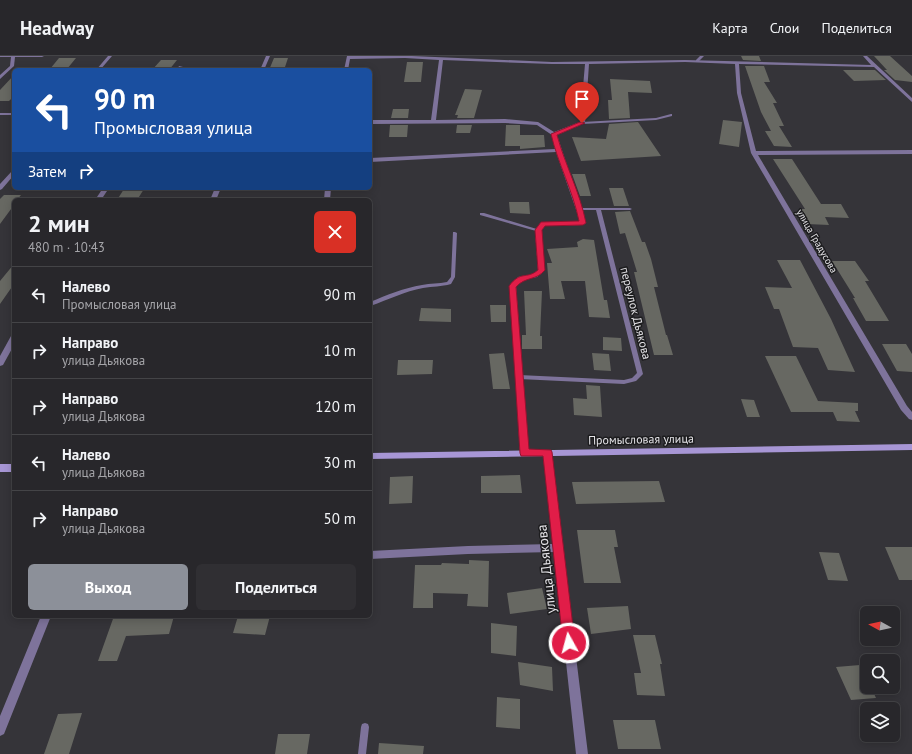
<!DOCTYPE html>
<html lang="ru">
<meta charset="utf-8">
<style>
:root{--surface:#28272b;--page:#302f33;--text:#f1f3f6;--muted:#a5a5a9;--line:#444447;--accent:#8c9099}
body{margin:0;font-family:"PT Sans",sans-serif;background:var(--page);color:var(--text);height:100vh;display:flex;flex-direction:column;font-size:15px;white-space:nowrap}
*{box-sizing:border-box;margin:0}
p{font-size:13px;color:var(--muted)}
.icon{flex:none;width:22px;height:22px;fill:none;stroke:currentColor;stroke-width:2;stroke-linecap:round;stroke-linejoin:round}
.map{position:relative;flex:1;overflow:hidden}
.side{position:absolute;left:12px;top:142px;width:360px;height:420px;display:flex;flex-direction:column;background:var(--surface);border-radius:6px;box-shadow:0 2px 10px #0003,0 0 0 1px var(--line)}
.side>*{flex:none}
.guide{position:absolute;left:12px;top:12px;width:360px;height:122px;border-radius:6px;box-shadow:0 2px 10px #0003,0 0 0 1px var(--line);background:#1a4fa0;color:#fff;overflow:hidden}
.needle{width:26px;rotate:278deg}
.fabs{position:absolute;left:860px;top:550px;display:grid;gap:8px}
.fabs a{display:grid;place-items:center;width:40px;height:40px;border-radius:6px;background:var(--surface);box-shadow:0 2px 10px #0003,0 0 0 1px var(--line);font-size:20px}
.pin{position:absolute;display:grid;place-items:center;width:34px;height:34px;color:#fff;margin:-41px -17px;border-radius:50% 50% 50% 0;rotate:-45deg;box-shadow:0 0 4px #0007}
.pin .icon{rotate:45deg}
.me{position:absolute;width:44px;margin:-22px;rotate:353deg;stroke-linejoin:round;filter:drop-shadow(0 0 3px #0008)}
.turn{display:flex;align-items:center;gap:14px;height:84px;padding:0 16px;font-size:18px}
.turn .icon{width:52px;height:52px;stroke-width:2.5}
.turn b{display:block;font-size:28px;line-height:34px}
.then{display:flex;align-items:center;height:38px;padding:0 16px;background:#0003;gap:8px;font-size:15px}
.round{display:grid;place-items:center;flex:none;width:42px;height:42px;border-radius:6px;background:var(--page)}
.headline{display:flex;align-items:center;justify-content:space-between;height:68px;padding:0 16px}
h1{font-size:24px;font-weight:700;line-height:30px}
.action{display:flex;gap:8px;margin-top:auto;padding:8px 16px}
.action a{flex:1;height:46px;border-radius:6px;background:var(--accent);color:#fff;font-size:16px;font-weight:700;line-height:46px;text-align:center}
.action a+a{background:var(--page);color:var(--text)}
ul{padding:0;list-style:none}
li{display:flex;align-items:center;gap:12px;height:56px;padding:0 16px;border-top:1px solid var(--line)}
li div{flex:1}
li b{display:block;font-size:15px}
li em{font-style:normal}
header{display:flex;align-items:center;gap:24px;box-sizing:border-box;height:56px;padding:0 20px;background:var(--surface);border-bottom:1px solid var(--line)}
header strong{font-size:19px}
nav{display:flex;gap:22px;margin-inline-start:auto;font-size:14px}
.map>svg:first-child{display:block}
</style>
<header>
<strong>Headway</strong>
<nav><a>Карта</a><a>Слои</a><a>Поделиться</a></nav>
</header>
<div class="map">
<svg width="912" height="698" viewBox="0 0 912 698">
<rect width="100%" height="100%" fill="#353439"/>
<!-- building -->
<path fill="#676862" d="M741 0H759L761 5 743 4Z
M874 0H890L912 20V26L895 24 884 14H887Z
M59 2H76L67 13H50Z
M274 2H288L284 14H269Z
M161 4H177L169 14H152Z
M407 6H423L421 26H404Z
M745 10H764L770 26H764L777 47H773L784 70H779L792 91 774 90 765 75H771L761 56Z
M843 14H875L886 24 854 25Z
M14 19V40L9 45H0V34Z
M610 23 650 25 652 37 628 36 630 62 609 63 608 44H612Z
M465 33 482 34 474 62H457L458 59H455Z
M393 53H409L408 62H391Z
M723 64 742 66 739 91 719 88Z
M638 66 661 100 581 105 572 81 606 83 609 68Z
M390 69H408L407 81H389Z
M457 69H472L470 77H456Z
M506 69H520V79H544L545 91 520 93V90H505Z
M773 103H792L821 148H841L849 162 825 161 829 169 807 168 800 153H805Z
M572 118H585L591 140H580Z
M609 132H623L629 150H614Z
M124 133H144L137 144H117Z
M4 139H21L17 144H14V149L0 168V143Z
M509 146H529L530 158 510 157Z
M630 155 642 186H645L651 203 658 231H654L666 279H667L673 299H654L634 216H637L625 177 620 178 615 156Z
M583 183 594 184 604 244H607L610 262 589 261 585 225H561L565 243H550L547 207H552L547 193 578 191 577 186Z
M777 204H800L831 263 855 316 828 314 818 292 793 291 779 253H774L765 231 792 232Z
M832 205H855L869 225H865L889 265H866L853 242H855Z
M14 208V228L0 248V225Z
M524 235H542L540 280H542V293H522V279H526Z
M490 249H506V266H491Z
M421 252 451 253V266L419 265Z
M603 281 621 282 622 295 603 294Z
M882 288H906L912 298V316L897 315Z
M504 297 510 333H493L489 298Z
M592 297 609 298 611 315 594 314Z
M765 300H796L818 345 858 347V355H855L860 366 837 365 833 356H791Z
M398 304H433L432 318 397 319Z
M586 329 600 330 602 361 574 359 573 342 587 343Z
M741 343 754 344 760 361H747Z
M520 419 522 437H481V420Z
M413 420 412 447 389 448 390 421Z
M659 425 665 446 576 448 572 426Z
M577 474H615L618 491H614L621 527H584Z
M885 491H912V524H899Z
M819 496 839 497 848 525 828 524Z
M469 504 489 505 488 551 467 550 468 538 433 537V552H413L415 509H441L442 507 469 508Z
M542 532 547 553 510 558 507 537Z
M628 550 631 573 591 578 587 552Z
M114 560H174L169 578 126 580 117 605H98Z
M238 560H270L265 579 233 577Z
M491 567 517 570 516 600 491 597Z
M633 579H655L662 608H660L665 640 637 639 634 617H641Z
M518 606 552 611 553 635 520 629Z
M860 609 867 623V631H871L876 642 851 644 836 611Z
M497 641 520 643V673L496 671Z
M82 657 69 698H44L58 658Z
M613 664H655L661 693H618Z
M278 678H310L307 698H275Z
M379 687 424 690 423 698H378Z"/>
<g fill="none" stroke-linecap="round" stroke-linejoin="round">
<!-- lane -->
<path fill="#7e739b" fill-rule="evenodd" d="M700 0H704L698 6H696V4Z
M671 58H672V60L656 64 582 68 580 67 582 66 656 62Z
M578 152H630L632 153 630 154H601L643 318 636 325 624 328 519 323 516 321 519 319 624 324 632 322 637 317 596 154H578Z
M480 157H484L540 174V175H536L480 159Z
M453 176H455L457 177 455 221 451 228C441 231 433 230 423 232 405 235 388 244 370 250V246C387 239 404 232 422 229 430 227 439 228 447 226L451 221Z
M365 667 368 668 369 671 366 698H358L361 671 362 668Z"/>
<!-- street -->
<path fill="#7e739b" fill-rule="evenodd" d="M0 0H44L42 1H15L14 10 0 23V19L10 10 11 1H0Z
M108 0H112L100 14H96Z
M266 0H270L264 14H260Z
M347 0H412L552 6 685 4 871 9 863 0H867L912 42V46L874 11 739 8 741 37 756 95 912 94V98L758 99 907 350 912 356V364L909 363 901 354 751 97 737 37 735 8 685 6 589 8 585 67 557 79 586 167 583 169 545 170 541 174 544 215 537 221 522 224 516 230 528 397 527 399H521L520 397 510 230 518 221 533 218 538 214 535 174 541 167 580 165 556 96 370 106V102L555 93 552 79 537 69 505 67 370 68V64H431L439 4 405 2 350 3 348 14H344ZM443 4 552 8H585L580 66 554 76 538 66 505 63 436 64Z
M179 10 183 11 181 14H177Z
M0 57H14V59H0Z
M14 114V119L2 133 0 134V128L12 115Z
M103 132H109L101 144H95Z
M215 132H221L216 144H210Z
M325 132H331L330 144H324Z
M14 279V289L3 309 0 310V300L11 280Z
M547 394 550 395 551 397 588 698H576L554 496 468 498 370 503V495L468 490 553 488 543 397 544 395Z
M41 560H51L4 678 0 680V660Z"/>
<!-- secondary -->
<path fill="#a796d5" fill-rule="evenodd" d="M912 388V394L370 403V397Z
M0 408H14V416H0Z"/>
</g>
<!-- route -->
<path fill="#e11d48" stroke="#92132f" d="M580 66 585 67 557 79C565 109 580 136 586 167L583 169 545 170 542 174 545 214C536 225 526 220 516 231L529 393 551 394 552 396 575 587 573 591 569 593 565 591 563 587 543 400H521L520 397 509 230C521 214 526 224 538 214L535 174 541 166 579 165C573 135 558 108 551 78Z"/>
<g text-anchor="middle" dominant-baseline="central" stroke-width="3" stroke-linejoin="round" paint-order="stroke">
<!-- far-street labels -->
<g font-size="10" fill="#e3e2e6" stroke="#1c1c1e">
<text transform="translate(817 185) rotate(60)">улица Градусова</text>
</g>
<!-- street labels -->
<g font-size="12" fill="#e3e2e6" stroke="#1c1c1e">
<text transform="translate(636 257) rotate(76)">переулок Дьякова</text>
<text transform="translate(641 383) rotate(-1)">Промысловая улица</text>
</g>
<!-- near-street labels -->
<g font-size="14" fill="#e3e2e6" stroke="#1c1c1e">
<text transform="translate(546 513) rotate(-96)">улица Дьякова</text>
</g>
</g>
</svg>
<div class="fabs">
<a><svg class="needle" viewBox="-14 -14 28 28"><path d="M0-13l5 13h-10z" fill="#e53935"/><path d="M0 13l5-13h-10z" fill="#a5a5a9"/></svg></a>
<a><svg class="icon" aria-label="search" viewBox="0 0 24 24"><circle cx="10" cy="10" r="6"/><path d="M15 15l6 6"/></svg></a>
<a><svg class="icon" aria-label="layers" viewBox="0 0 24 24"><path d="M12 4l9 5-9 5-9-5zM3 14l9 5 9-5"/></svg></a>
</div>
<div class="pin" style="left:582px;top:67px;background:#d93025"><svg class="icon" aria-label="arrive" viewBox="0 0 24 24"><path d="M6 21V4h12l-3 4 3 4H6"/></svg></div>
<svg class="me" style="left:569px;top:587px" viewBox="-20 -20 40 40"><circle r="17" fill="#e11d48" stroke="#fff" stroke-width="3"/><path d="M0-11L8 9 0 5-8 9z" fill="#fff"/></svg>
<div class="guide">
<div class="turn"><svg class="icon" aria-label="left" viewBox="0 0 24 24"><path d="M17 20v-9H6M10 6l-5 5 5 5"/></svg><div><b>90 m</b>Промысловая улица</div></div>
<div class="then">Затем<svg class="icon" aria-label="right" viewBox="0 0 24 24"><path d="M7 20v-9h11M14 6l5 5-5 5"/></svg></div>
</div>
<section class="side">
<div class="headline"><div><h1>2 мин</h1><p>480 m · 10:43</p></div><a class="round" style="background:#d93025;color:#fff"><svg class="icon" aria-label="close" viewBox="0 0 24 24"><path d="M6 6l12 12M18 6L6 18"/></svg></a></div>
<ul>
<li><svg class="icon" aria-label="left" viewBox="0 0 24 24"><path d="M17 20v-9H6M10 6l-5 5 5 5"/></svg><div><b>Налево</b><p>Промысловая улица</p></div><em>90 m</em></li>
<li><svg class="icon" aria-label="right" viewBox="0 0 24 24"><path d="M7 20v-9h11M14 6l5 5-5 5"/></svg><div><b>Направо</b><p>улица Дьякова</p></div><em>10 m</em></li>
<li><svg class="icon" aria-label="right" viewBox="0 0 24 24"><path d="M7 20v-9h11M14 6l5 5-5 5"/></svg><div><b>Направо</b><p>улица Дьякова</p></div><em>120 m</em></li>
<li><svg class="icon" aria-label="left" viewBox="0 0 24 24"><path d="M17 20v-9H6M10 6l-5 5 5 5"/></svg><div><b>Налево</b><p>улица Дьякова</p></div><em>30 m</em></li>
<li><svg class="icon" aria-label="right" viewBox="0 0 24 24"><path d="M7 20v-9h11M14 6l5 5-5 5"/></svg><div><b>Направо</b><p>улица Дьякова</p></div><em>50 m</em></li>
</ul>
<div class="action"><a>Выход</a><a>Поделиться</a></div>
</section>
</div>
